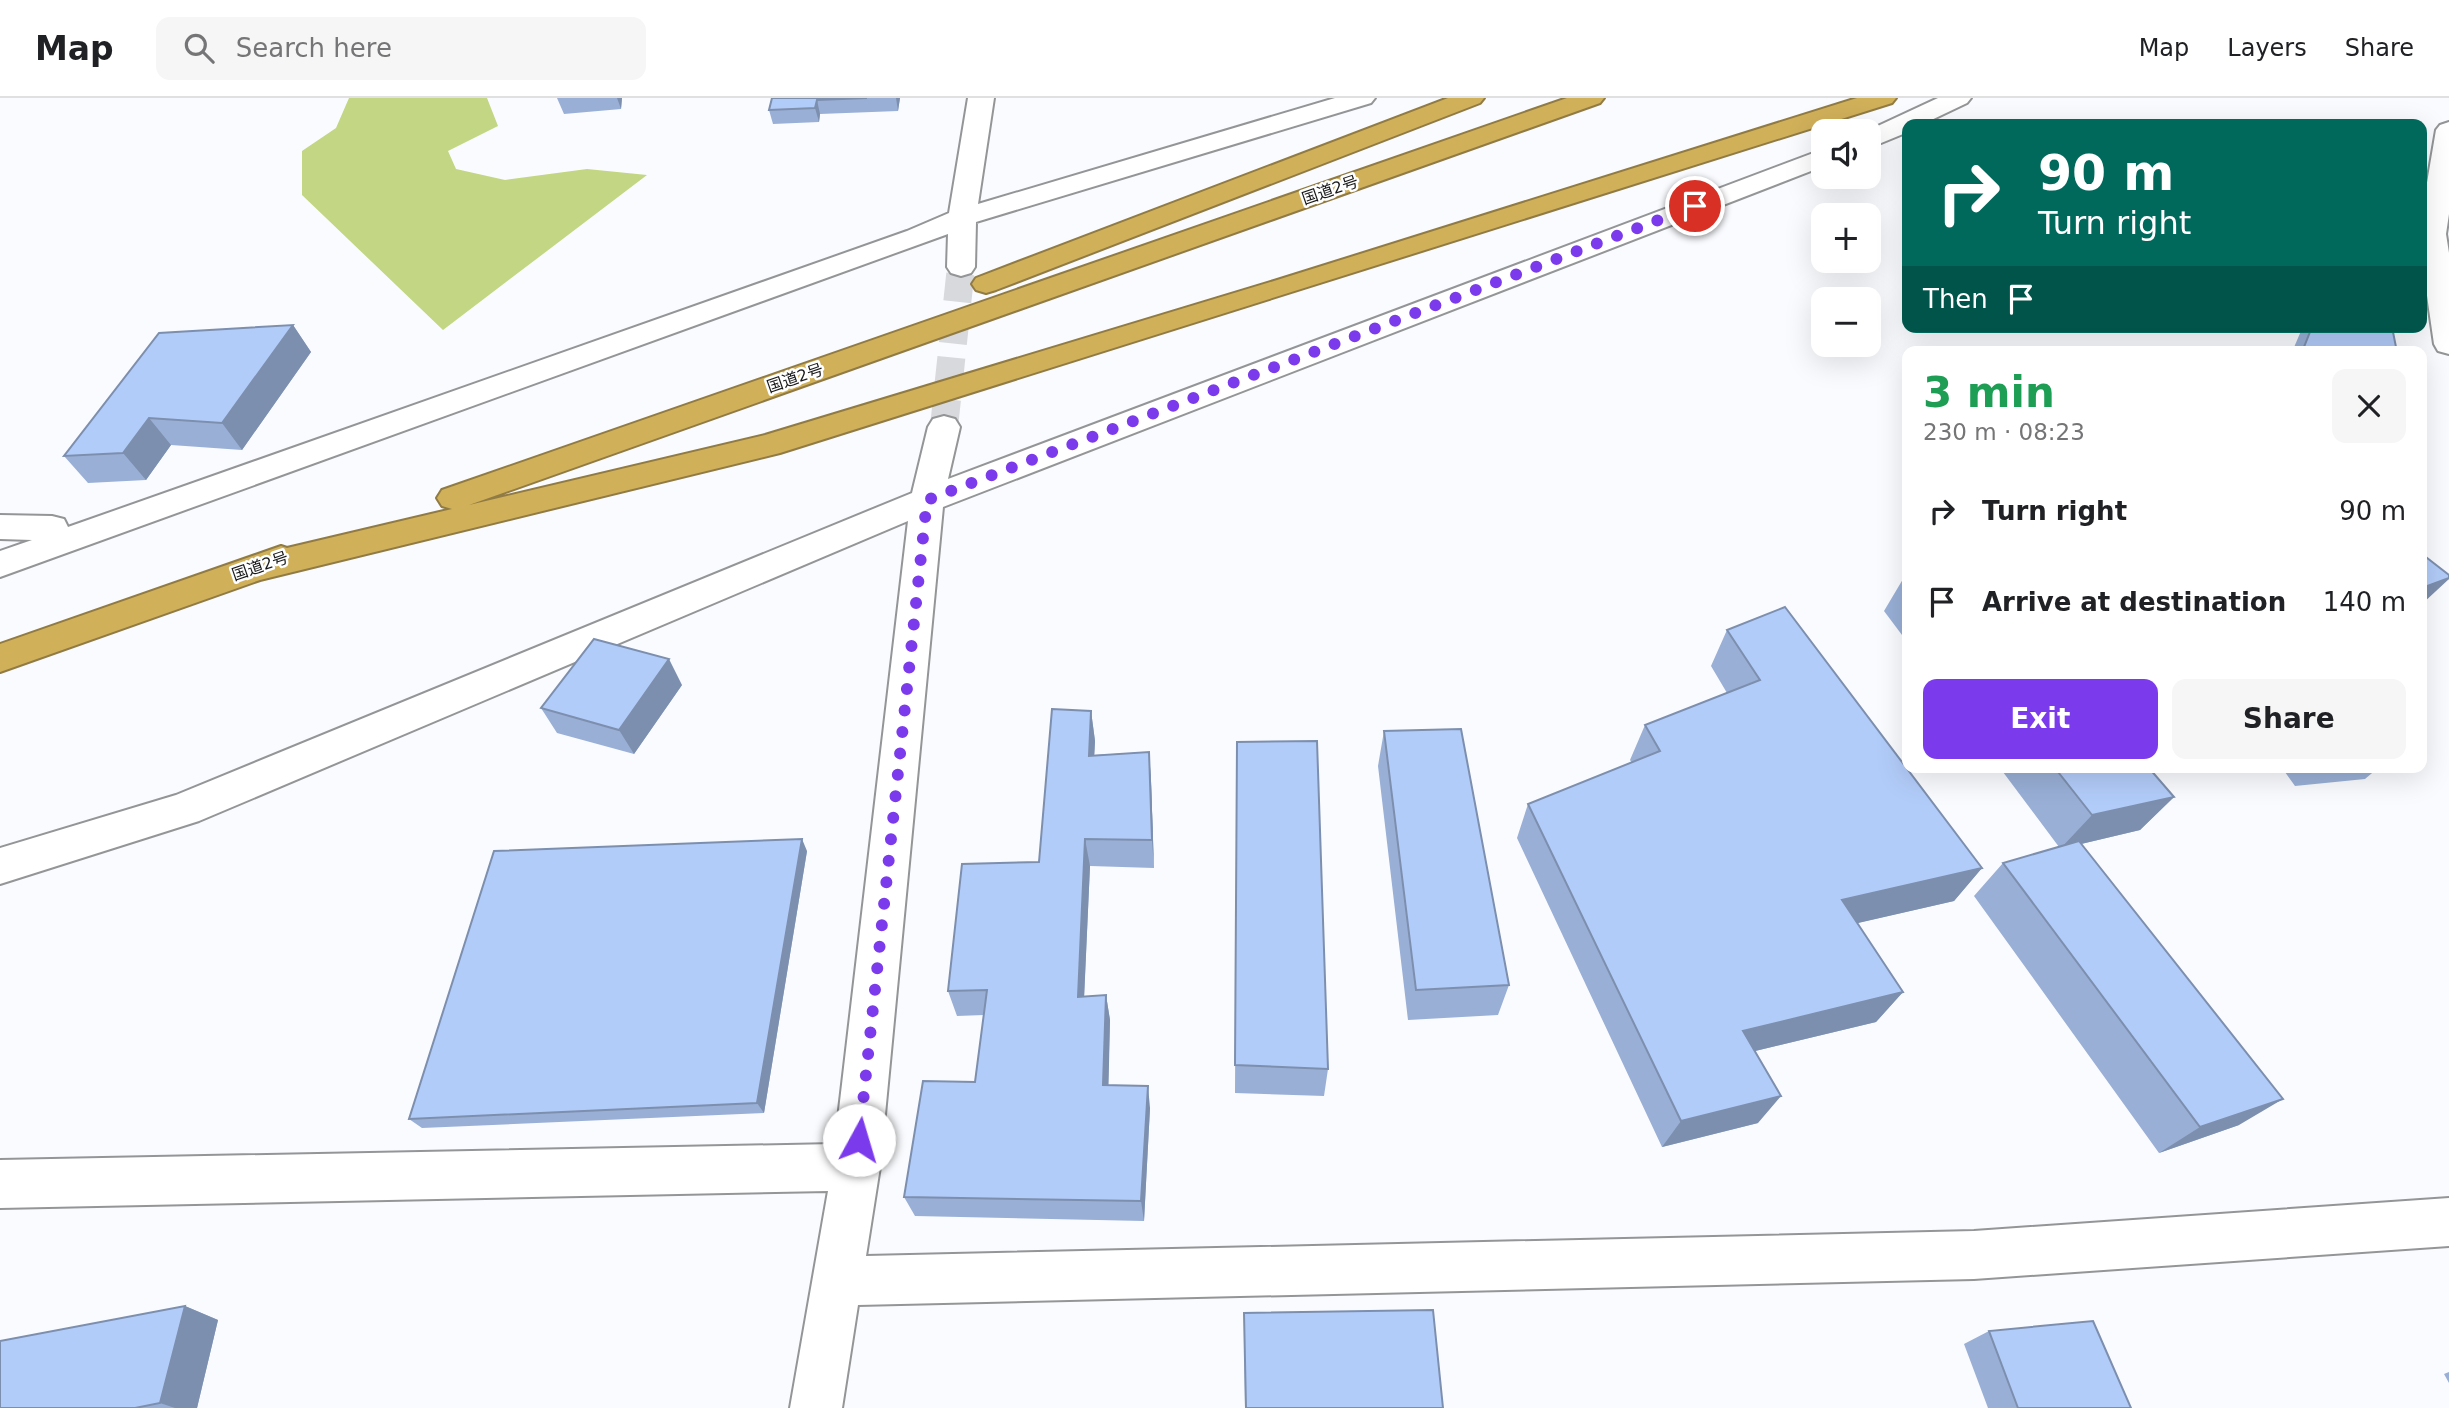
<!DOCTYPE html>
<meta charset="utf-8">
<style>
:root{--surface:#fff;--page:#f6f6f6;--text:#202124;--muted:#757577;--line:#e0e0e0;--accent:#7c3aed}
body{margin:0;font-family:"DejaVu Sans","Noto Sans JP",sans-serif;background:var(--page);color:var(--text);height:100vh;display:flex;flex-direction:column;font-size:26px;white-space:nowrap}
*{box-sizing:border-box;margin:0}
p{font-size:23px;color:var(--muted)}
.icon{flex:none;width:38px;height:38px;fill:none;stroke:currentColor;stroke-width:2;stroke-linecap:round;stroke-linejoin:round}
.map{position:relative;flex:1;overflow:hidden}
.details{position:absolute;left:1902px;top:248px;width:525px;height:427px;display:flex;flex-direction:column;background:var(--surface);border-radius:14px;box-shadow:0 7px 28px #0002}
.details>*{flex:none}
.banner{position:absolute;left:1902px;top:21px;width:525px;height:214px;border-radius:14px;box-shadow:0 7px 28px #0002;background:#00695c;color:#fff;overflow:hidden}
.buttons{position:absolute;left:1811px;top:21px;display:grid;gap:14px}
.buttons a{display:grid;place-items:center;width:70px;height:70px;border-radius:14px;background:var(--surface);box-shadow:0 7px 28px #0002;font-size:35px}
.pin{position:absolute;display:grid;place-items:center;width:60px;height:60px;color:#fff;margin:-30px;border:4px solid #fff;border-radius:50%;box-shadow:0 2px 7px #0007}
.me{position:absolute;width:77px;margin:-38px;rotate:6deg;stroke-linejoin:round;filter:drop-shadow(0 0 5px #0008)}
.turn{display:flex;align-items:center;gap:24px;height:147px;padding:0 21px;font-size:32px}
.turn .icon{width:91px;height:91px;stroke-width:2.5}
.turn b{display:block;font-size:49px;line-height:60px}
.then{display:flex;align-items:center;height:66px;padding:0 21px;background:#0003;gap:14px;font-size:26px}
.round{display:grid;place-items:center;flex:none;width:74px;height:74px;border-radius:14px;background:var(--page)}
.summary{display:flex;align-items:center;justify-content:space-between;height:119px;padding:0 21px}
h1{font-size:42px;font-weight:700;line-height:52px;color:#1e9e55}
.button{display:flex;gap:14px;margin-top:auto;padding:14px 21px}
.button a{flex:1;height:80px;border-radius:14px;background:var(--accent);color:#fff;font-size:28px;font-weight:700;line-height:80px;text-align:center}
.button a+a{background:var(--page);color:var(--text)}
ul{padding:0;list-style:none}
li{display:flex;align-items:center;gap:21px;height:91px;padding:0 21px}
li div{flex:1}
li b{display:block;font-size:26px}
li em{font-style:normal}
header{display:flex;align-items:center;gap:42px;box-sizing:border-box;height:98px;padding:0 35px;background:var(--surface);border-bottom:2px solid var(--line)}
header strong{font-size:33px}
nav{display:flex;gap:38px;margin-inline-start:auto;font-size:24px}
.search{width:490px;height:63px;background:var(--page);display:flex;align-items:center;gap:18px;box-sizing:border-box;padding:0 24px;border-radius:14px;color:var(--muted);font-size:26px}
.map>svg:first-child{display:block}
</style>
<header>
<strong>Map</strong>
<div class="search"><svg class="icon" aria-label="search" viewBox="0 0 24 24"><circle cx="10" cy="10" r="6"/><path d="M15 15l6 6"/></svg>Search here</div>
<nav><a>Map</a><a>Layers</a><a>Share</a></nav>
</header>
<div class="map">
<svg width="2449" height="1310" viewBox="0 0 2449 1310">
<rect width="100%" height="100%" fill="#fafbfe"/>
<!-- green -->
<path fill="#c2d683" d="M349 0H487L498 28 448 53 456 71 505 82 587 71 647 77 443 232 302 97V53L336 30Z"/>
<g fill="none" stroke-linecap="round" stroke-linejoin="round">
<!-- minor-tunnel -->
<path stroke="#d8d9dc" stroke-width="28" stroke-dasharray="28 14" stroke-linecap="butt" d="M944 329 961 169"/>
<defs>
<path id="minor" d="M968 0H994L978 106 1335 0H1375L1371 5 976 124 975 169 971 175 961 178 951 175 947 169 948 136 0 479V453L32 442 0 441V417L52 418 64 421 68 429 907 133 949 115Z
M1938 0H1971L1967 5 1923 26H1908V34L1869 50V33H1867Z
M2449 24V116L2446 136 2449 155V256L2438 253 2434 246 2422 163V114L2436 32 2440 27Z
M1824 51V68L943 409 880 1069 866 1158 1974 1133 2449 1100V1148L1974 1181 858 1207 842 1310H790L828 1093 0 1110V1062L835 1046 908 423 199 723 0 786V750L176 697 912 395 928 329 933 321 944 318 955 321 960 329 948 381Z"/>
<path id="highway" d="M1448 0H1484L1480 5 996 192 986 195 976 192 972 186 976 180Z
M1567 0H1604L1600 5 469 407 765 337 1274 183 1857 0H1896L1892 5 780 355 260 482 0 574V546L281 448 287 450 452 411 442 408 437 400 442 392Z"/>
</defs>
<!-- minor casing -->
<use href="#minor" stroke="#939597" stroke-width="4"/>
<!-- highway casing -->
<use href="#highway" stroke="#917b44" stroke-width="4"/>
<!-- minor -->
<use href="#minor" fill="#fff" fill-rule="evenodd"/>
<!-- highway -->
<use href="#highway" fill="#d1b05a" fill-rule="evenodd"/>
</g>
<!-- wall -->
<path fill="#99afd6" d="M557 0H622L621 11 564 16Z
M772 0H900L898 13 820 16 819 24 773 26 769 12Z
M293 227 311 254 242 352 171 347 146 382 88 385 64 358Z
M2300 229H2392L2397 254H2292L2301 233Z
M1908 475V545L1884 513 1906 476Z
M1727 532 1982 770 1954 803 1857 825 1903 894 1876 924 1755 953 1758 1025 1662 1049 1517 740 1528 706 1632 665 1630 662 1645 627 1727 595 1711 568Z
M682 587 634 656 557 635 541 610Z
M1091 613 1095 643 1094 657 1149 654 1151 683 1154 770 1090 768 1084 899 1106 897 1110 922 1108 987 1150 1010 1144 1123 915 1118 904 1099 975 984 984 917 957 918 948 893 1039 764Z
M1384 633 1509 887 1498 917 1408 922 1378 668Z
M1237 644 1328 971 1324 998 1235 995Z
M2000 670H2149L2174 699 2140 732 2081 746 2239 1027 2159 1055 1974 798 2003 765 2059 749Z
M2282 670H2378L2365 681 2295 688Z
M807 753 764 1015 422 1030 409 1021Z
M185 1208 218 1222 197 1310H0Z
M1244 1215 1443 1310H1245L1244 1234Z
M1989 1233 2131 1310H1988L1964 1246Z
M2449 1274V1285L2444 1276Z"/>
<!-- shaded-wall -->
<path fill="#7d8fae" d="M617 0H622L621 11Z
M896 0H900L898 13Z
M817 2 820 16 819 24 815 10Z
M293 227 311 254 242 352 222 325Z
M149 320 171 347 146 382 123 355Z
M2449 480V481L2422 506V490Z
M669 561 682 587 634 656 619 632Z
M1091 613 1095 643 1093 687 1089 658Z
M1149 654 1151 683 1154 770 1152 742Z
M2174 699 2140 732 2060 751 2092 717Z
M802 741 807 753 764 1015 757 1005Z
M1085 741 1090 768 1083 924 1078 899Z
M1982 770 1954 803 1819 834 1842 802Z
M1903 894 1876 924 1722 961 1743 933Z
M1106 897 1110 922 1108 1010 1103 987Z
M1148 988 1150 1010 1144 1123 1141 1103Z
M1781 998 1758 1025 1662 1049 1681 1023Z
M2283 1001 2239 1027 2159 1055 2200 1029Z
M185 1208 218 1222 197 1310H175L160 1305Z"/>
<!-- building -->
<path fill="#b2ccf9" stroke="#7d8fae" stroke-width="2" d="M772 0H867L817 2 815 10 769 12Z
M293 227 222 325 149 320 123 355 64 358 159 235Z
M2312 229H2392L2397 254H2302Z
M2422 456 2449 477V480L2422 490Z
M1785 509 1982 770 1842 802 1903 894 1743 933 1781 998 1681 1023 1528 706 1660 653 1645 627 1760 582 1727 532Z
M594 541 669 561 619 632 541 610Z
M1052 611 1091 613 1089 658 1149 654 1152 742 1085 741 1078 899 1106 897 1103 987 1148 988 1141 1103 904 1099 923 983 975 984 987 892 948 893 962 766 1039 764Z
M1461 631 1509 887 1416 892 1384 633Z
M1317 643 1328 971 1235 967 1237 644Z
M2055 670H2149L2174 699 2092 717Z
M802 741 757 1005 409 1021 494 753Z
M2079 743 2283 1001 2200 1029 2003 765Z
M185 1208 160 1305 135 1310H0V1243Z
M1433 1212 1443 1310H1246L1244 1215Z
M2093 1223 2131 1310H2018L1989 1233Z"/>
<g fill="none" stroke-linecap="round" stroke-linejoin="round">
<!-- route -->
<path stroke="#7c3aed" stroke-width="12" stroke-dasharray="0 21.6" d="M859 1042 927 402 1695 108"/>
</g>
<g text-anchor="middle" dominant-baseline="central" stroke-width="5" stroke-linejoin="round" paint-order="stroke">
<!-- far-street labels -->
<g font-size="16" fill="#19191a" stroke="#fff">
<text transform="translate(1330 92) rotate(-19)">国道2号</text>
<text transform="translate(795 280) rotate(-19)">国道2号</text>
<text transform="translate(260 468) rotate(-19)">国道2号</text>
</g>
</g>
</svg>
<div class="buttons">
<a><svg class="icon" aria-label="sound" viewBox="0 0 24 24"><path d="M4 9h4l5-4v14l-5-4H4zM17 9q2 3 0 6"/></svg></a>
<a>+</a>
<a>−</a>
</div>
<div class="pin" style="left:1695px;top:108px;background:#d93025"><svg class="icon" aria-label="arrive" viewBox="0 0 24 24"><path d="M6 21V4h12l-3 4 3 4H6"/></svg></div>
<svg class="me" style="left:859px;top:1042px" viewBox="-20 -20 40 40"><circle r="19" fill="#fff"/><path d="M0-13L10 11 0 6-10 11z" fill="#7c3aed"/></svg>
<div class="banner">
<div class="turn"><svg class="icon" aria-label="right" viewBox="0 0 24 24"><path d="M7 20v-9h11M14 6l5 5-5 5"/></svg><div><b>90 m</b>Turn right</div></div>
<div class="then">Then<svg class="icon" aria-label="arrive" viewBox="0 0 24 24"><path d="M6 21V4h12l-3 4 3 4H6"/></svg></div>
</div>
<section class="details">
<div class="summary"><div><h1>3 min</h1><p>230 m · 08:23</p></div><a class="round"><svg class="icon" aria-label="close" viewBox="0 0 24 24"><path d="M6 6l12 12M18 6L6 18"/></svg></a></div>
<ul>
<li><svg class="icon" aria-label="right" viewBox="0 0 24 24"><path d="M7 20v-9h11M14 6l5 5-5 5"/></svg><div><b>Turn right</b></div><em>90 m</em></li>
<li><svg class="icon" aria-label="arrive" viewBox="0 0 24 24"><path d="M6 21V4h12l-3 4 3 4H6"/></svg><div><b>Arrive at destination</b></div><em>140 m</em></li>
</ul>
<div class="button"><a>Exit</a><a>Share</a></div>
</section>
</div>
